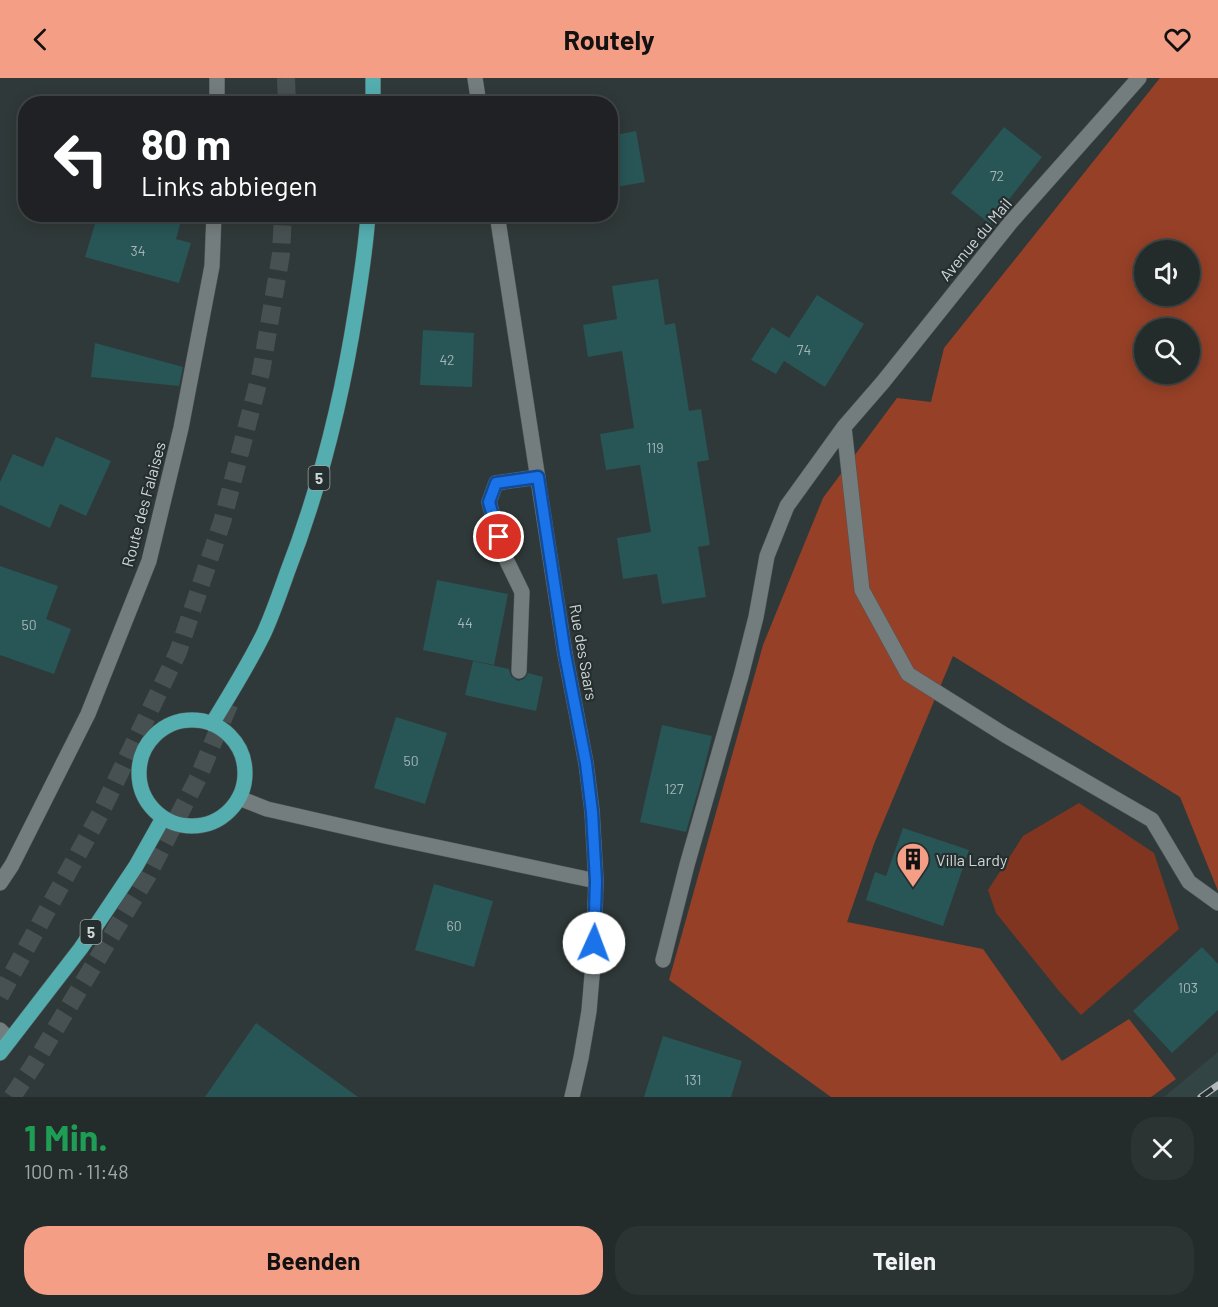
<!DOCTYPE html>
<html lang="de">
<meta charset="utf-8">
<style>
:root{--surface:#242b2b;--page:#2c3333;--text:#f1f3f6;--muted:#a3a7a9;--line:#414747;--accent:#f49e86}
body{margin:0;font-family:Barlow,sans-serif;background:var(--page);color:var(--text);height:100vh;display:flex;flex-direction:column;font-size:22px;white-space:nowrap}
*{box-sizing:border-box;margin:0}
p{font-size:20px;color:var(--muted)}
.icon{flex:none;width:33px;height:33px;fill:none;stroke:currentColor;stroke-width:2;stroke-linecap:round;stroke-linejoin:round}
.map{position:relative;height:1019px;overflow:hidden}
.details{display:flex;flex-direction:column;background:var(--surface);flex:1}
.details>*{flex:none}
.top-card{position:absolute;left:18px;top:18px;width:600px;height:126px;border-radius:24px;box-shadow:0 3px 15px #0003,0 0 0 2px var(--line);background:#202124;color:#fff;overflow:hidden}
.fabs{position:absolute;left:1134px;top:162px;display:grid;gap:12px}
.fabs a{display:grid;place-items:center;width:66px;height:66px;border-radius:50%;background:var(--surface);box-shadow:0 3px 15px #0003,0 0 0 2px var(--line);font-size:30px}
.pin{position:absolute;display:grid;place-items:center;width:51px;height:51px;color:#fff;margin:-26px;border:3px solid #fff;border-radius:50%;box-shadow:0 2px 6px #0007}
.me{position:absolute;width:66px;margin:-33px;rotate:2deg;stroke-linejoin:round;filter:drop-shadow(0 0 4px #0008)}
.turn{display:flex;align-items:center;gap:21px;height:126px;padding:0 24px;font-size:27px}
.turn .icon{width:78px;height:78px;stroke-width:2.5}
.turn b{display:block;font-size:42px;line-height:51px}
.round{display:grid;place-items:center;flex:none;width:63px;height:63px;border-radius:24px;background:var(--page)}
.overview{display:flex;align-items:center;justify-content:space-between;height:102px;padding:0 24px}
h1{font-size:36px;font-weight:700;line-height:45px;color:#1e9e55}
.action{display:flex;gap:12px;margin-top:auto;padding:12px 24px}
.action a{flex:1;height:69px;border-radius:24px;background:var(--accent);color:#111;font-size:24px;font-weight:700;line-height:69px;text-align:center}
.action a+a{background:var(--page);color:var(--text)}
header{display:flex;justify-content:space-between;align-items:center;height:78px;padding:0 24px;background:var(--accent);color:#111;font-size:27px;font-weight:700}
.map>svg:first-child{display:block}
</style>
<header><svg class="icon" aria-label="back" viewBox="0 0 24 24"><path d="M15 5l-7 7 7 7"/></svg>Routely<svg class="icon" aria-label="heart" viewBox="0 0 24 24"><path d="M12 20l-8-8c-3-5 5-10 8-4 3-6 11-1 8 4z"/></svg></header>
<div class="map">
<svg width="1218" height="1019" viewBox="0 0 1218 1019">
<rect width="100%" height="100%" fill="#303939"/>
<!-- built -->
<path fill="#344" d="M1218 974V1019H1164Z"/>
<!-- green -->
<path fill="#803520" d="M1079 725 1154 775 1179 851 1081 937 1059 913 996 835 988 812 1023 758Z"/>
<!-- forest -->
<path fill="#964027" fill-rule="evenodd" d="M1160 0H1218V813L1180 719 953 578 874 766 847 844 983 871 1062 983 1129 941 1176 1001 1151 1019H831L669 902 763 567 823 420 897 320 931 324 944 270ZM1144 172H1190V218H1144ZM1144 250H1190V296H1144Z"/>
<!-- building -->
<path fill="#285556" d="M1004 49 1042 79 990 146 951 115Z
M636 53 645 104 610 110V58Z
M98 136H183L176 161 191 165 179 205 85 179Z
M658 201 665 247 675 245 689 333 701 331 709 382 697 384 710 467 698 469 706 519 662 526 657 496 623 501 617 460 651 454 640 387 606 392 600 356 634 350 622 273 588 279 583 247 617 241 612 208Z
M817 217 864 246 825 309 784 283 776 296 751 282 772 249 789 260Z
M423 252 474 255 472 309 420 307Z
M95 265 183 289 179 308 91 299Z
M56 359 111 383 86 438 60 426 50 450 0 427V404L13 376 43 389Z
M0 488 58 508 46 541 71 551 54 596 0 577Z
M437 502 508 516 494 587 423 572Z
M473 583 509 591 511 598 518 603 524 601 528 595 543 599 536 633 465 617Z
M396 639 447 655 425 726 374 710Z
M662 647 712 658 702 699 686 754 640 744Z
M903 750 969 772 943 848 866 822 875 794 886 798Z
M434 806 493 823 474 889 415 872Z
M1202 869 1218 886V932L1172 975 1133 933Z
M256 945 358 1019H205Z
M663 958 742 983 731 1019H644Z"/>
<g fill="none" stroke-linecap="round" stroke-linejoin="round">
<!-- highway-tunnel -->
<path stroke="#485151" stroke-width="18" stroke-dasharray="18 9" stroke-linecap="butt" d="M286 0 287 26
M0 918 100 736 178 574 222 444 261 294 281 176 283 136
M12 1019 33 988 148 797 198 700 231 622"/>
<defs>
<path id="minor" d="M217 0V26
M475 0 479 26
M497 136 565 576 586 685 592 733 596 803 593 886 589 933 581 980 572 1019
M844 349 862 512 908 596 1005 657 1152 742 1189 804 1218 825
M519 593 522 514 504 477 489 424 496 405 538 399
M239 720 267 731 385 758 596 803
M0 805 12 787 88 636 149 483 181 350 212 188 214 136
M663 882 687 787 741 598 756 539 767 478 787 428 844 349 883 304 1011 144 1139 0
M0 952 10 962"/>
<path id="major" d="M373 0V26
M139 695a53 53 0 1 1 106 0a53 53 0 1 1-106 0Z
M212 646C230 616 249 586 264 555 273 535 280 515 287 495 320 410 342 321 356 231 361 200 366 168 368 136
M0 975 81 870 136 788 163 740"/>
</defs>
<!-- minor casing -->
<use href="#minor" stroke="#4f5757" stroke-width="16"/>
<!-- major casing -->
<use href="#major" stroke="#4f5757" stroke-width="16"/>
<!-- minor -->
<use href="#minor" stroke="#747d7d" stroke-width="15"/>
<!-- major -->
<use href="#major" stroke="#54adaf" stroke-width="15"/>
<defs>
<path id="rail" d="M1201 1019 1218 1007"/>
</defs>
<!-- rail casing -->
<use href="#rail" stroke="#b2b8b8" stroke-width="7"/>
<!-- rail -->
<use href="#rail" stroke="#262f2f" stroke-width="4.5" stroke-dasharray="14" stroke-linecap="butt"/>
</g>
<g fill="none" stroke-linecap="round" stroke-linejoin="round">
<defs>
<path id="route" d="M499 459 489 424 496 405 538 399 565 576 586 685 592 734 596 803 594 865"/>
</defs>
<!-- route casing -->
<use href="#route" stroke="#114b97" stroke-width="15"/>
<!-- route -->
<use href="#route" stroke="#1a73e8" stroke-width="10"/>
</g>
<!-- icons -->
<defs>
<symbol id="building-pin" viewBox="-11 -11 22 30"><path d="M0 17L-7.5 6A9.5 9.5 0 1 1 7.5 6Z" fill="#f49e86" stroke="#262f2f"/><path d="M-4-6H4V6H1V3H-1V6H-4ZM-2.5-4.3h1.7v1.8h-1.7ZM.8-4.3h1.7v1.8H.8ZM-2.5-1h1.7V.8h-1.7ZM.8-1h1.7V.8H.8Z" fill="#111"/></symbol>
</defs>
<g fill-rule="evenodd">
<use href="#building-pin" x="894" y="762" width="38" height="52"/>
</g>
<g text-anchor="middle" dominant-baseline="central" stroke-width="4.5" stroke-linejoin="round" paint-order="stroke">
<!-- number labels -->
<g font-size="14" fill="#a6b6b6">
<text x="997" y="97">72</text>
<text x="138" y="172">34</text>
<text x="804" y="271">74</text>
<text x="447" y="281">42</text>
<text x="655" y="369">119</text>
<text x="465" y="544">44</text>
<text x="29" y="546">50</text>
<text x="411" y="682">50</text>
<text x="674" y="710">127</text>
<text x="454" y="847">60</text>
<text x="1188" y="909">103</text>
<text x="693" y="1001">131</text>
</g>
<!-- shield labels -->
<g fill="#262f2f" stroke="#9da4a4" stroke-width="1.5">
<rect x="308.5" y="388" width="21" height="24" rx="4.5"/>
<rect x="80.5" y="842" width="21" height="24" rx="4.5"/>
</g>
<g font-size="15" font-weight="bold" fill="#d0d6d6">
<text x="319" y="400">5</text>
<text x="91" y="854">5</text>
</g>
<!-- street labels -->
<g font-size="16" fill="#d0d6d6" stroke="#262f2f">
<text transform="translate(975 161) rotate(-50)">Avenue du Mail</text>
<text transform="translate(143 426) rotate(-75)">Route des Falaises</text>
<text transform="translate(584 574) rotate(80)">Rue des Saars</text>
</g>
<!-- poi labels -->
<g font-size="16" fill="#d0d6d6" stroke="#262f2f" text-anchor="start">
<text x="936" y="781">Villa Lardy</text>
</g>
</g>
</svg>
<div class="fabs">
<a><svg class="icon" aria-label="sound" viewBox="0 0 24 24"><path d="M4 9h4l5-4v14l-5-4H4zM17 9q2 3 0 6"/></svg></a>
<a><svg class="icon" aria-label="search" viewBox="0 0 24 24"><circle cx="10" cy="10" r="6"/><path d="M15 15l6 6"/></svg></a>
</div>
<div class="pin" style="left:499px;top:459px;background:#d93025"><svg class="icon" aria-label="arrive" viewBox="0 0 24 24"><path d="M6 21V4h12l-3 4 3 4H6"/></svg></div>
<svg class="me" style="left:594px;top:865px" viewBox="-20 -20 40 40"><circle r="19" fill="#fff"/><path d="M0-13L10 11 0 6-10 11z" fill="#1a73e8"/></svg>
<div class="top-card">
<div class="turn"><svg class="icon" aria-label="left" viewBox="0 0 24 24"><path d="M17 20v-9H6M10 6l-5 5 5 5"/></svg><div><b>80 m</b>Links abbiegen</div></div>
</div>
</div>
<section class="details">
<div class="overview"><div><h1>1 Min.</h1><p>100 m · 11:48</p></div><a class="round"><svg class="icon" aria-label="close" viewBox="0 0 24 24"><path d="M6 6l12 12M18 6L6 18"/></svg></a></div>
<div class="action"><a>Beenden</a><a>Teilen</a></div>
</section>
